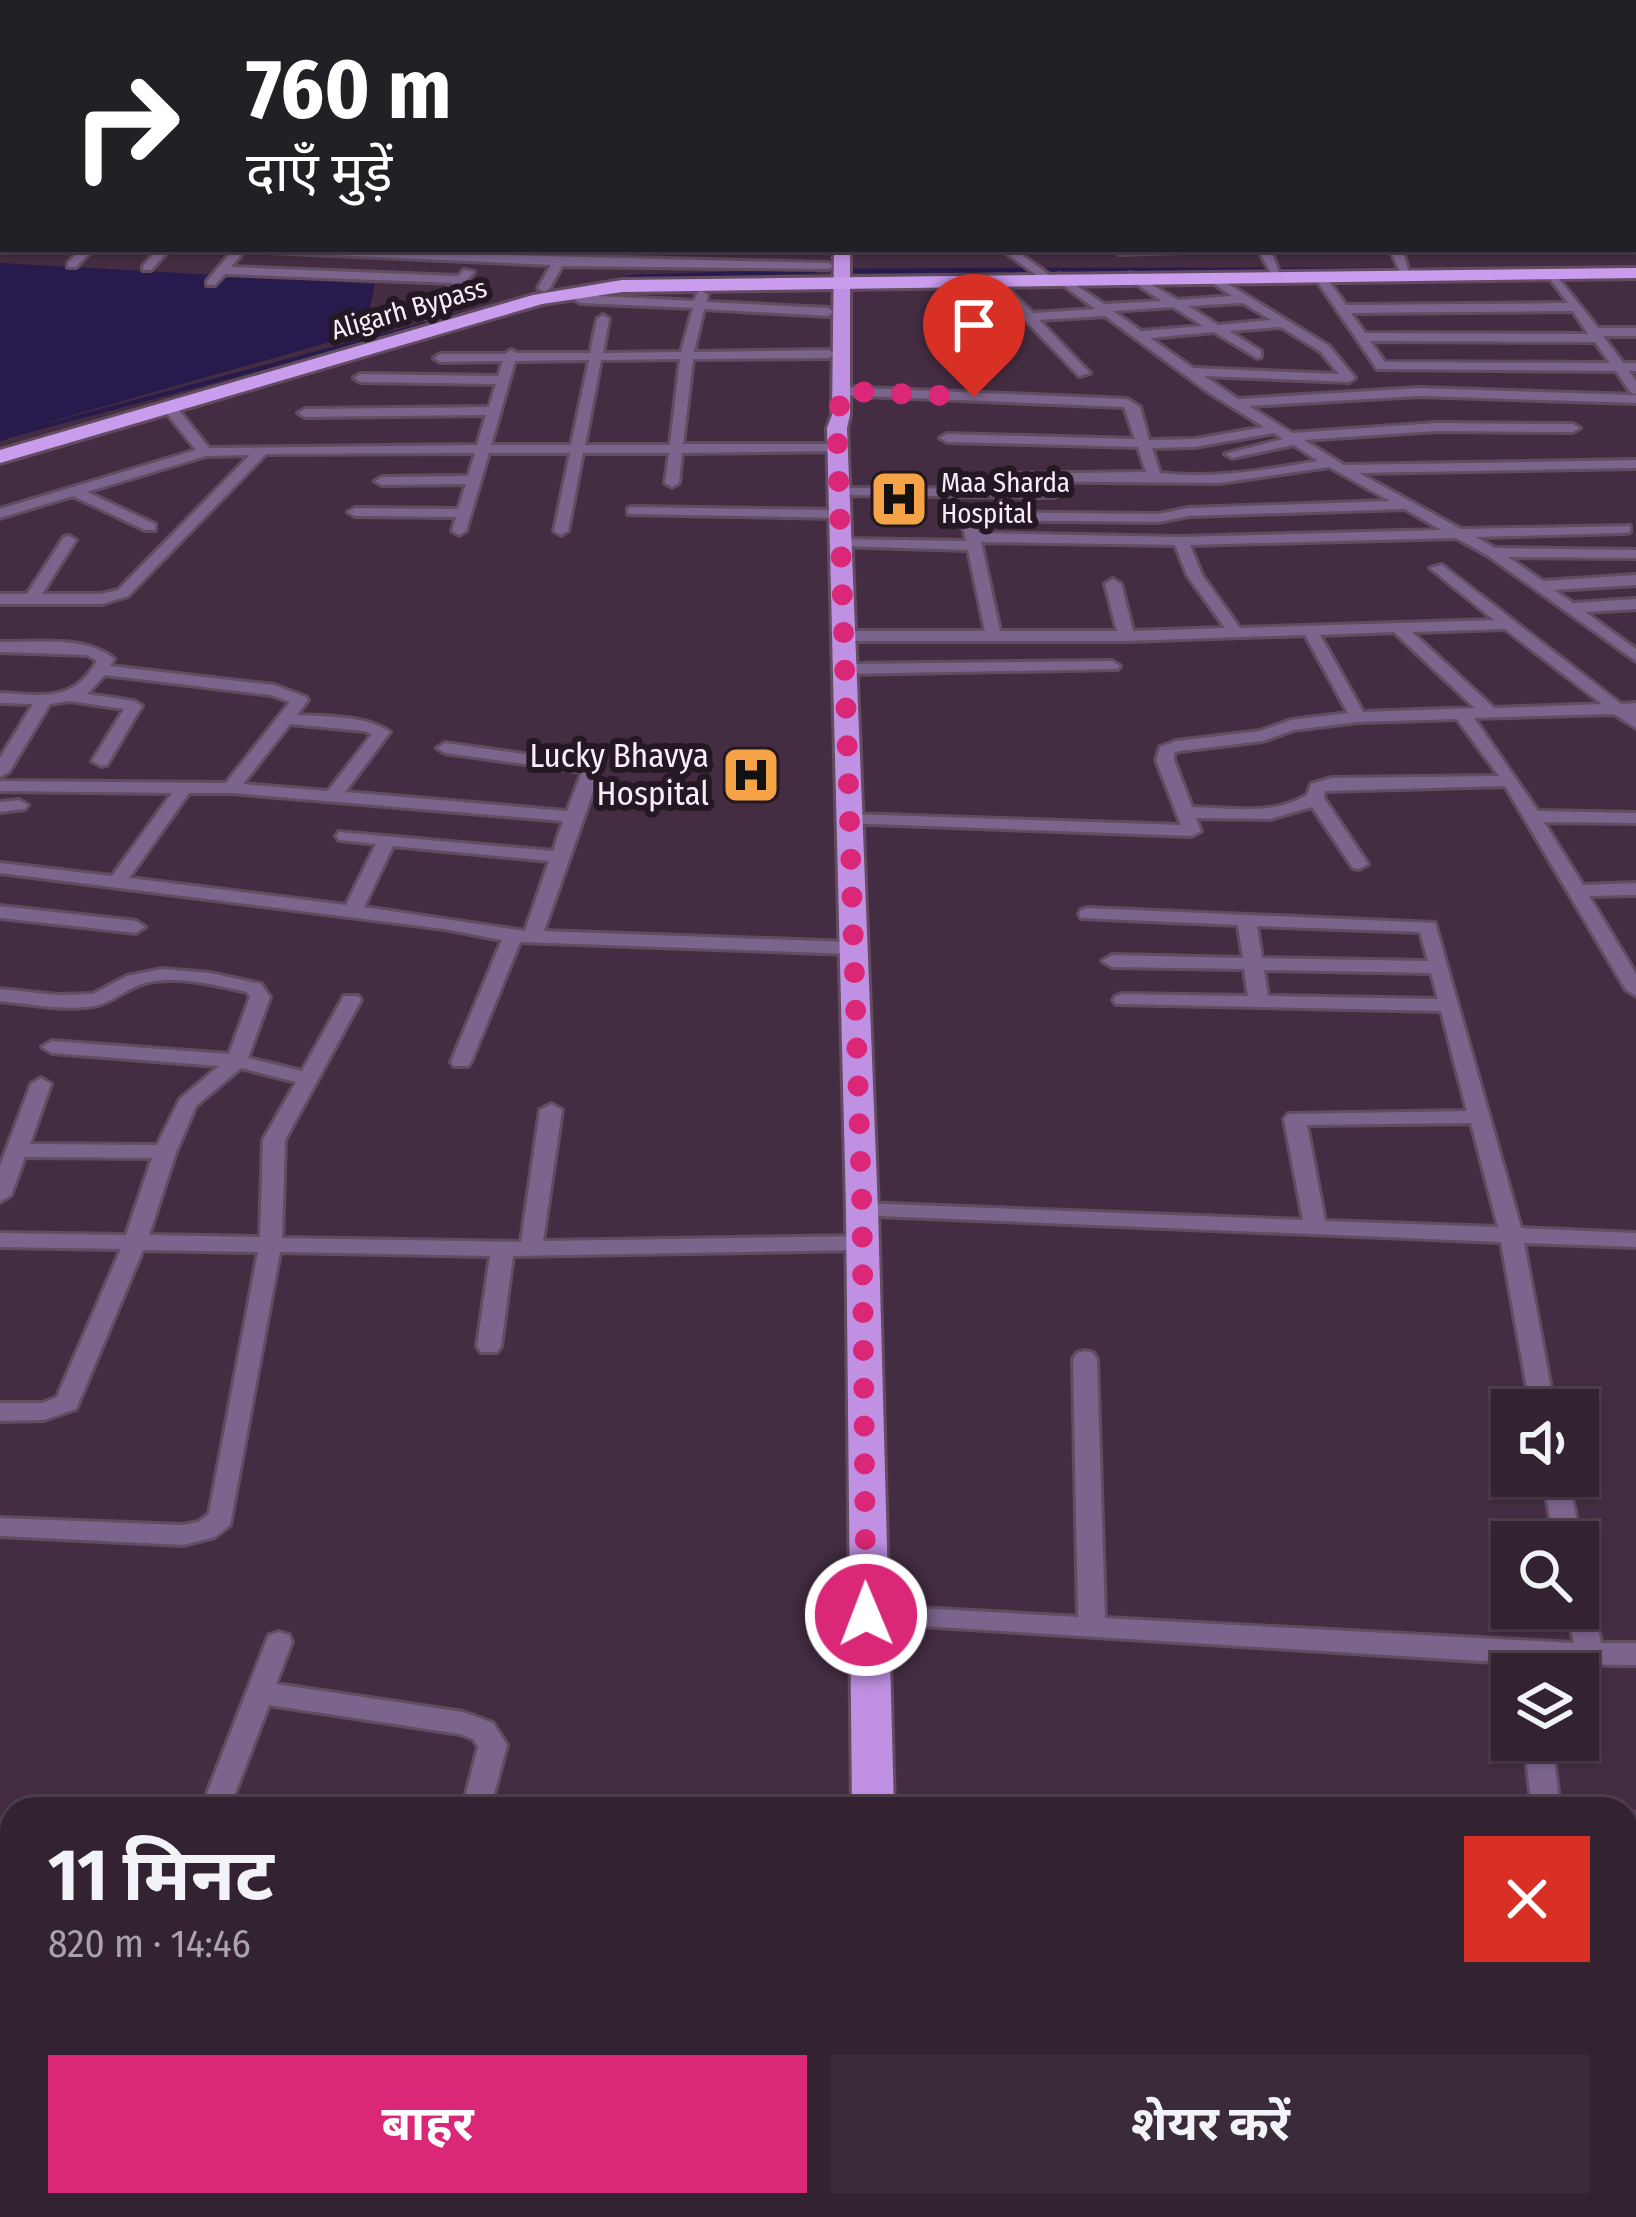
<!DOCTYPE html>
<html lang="hi">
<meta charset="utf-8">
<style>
:root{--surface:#332232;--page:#3b2a3a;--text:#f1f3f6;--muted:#a9a4ac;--line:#4e3f4d;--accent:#db2777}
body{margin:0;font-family:"Fira Sans Condensed","Noto Sans Devanagari",sans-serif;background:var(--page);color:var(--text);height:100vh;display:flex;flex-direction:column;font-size:45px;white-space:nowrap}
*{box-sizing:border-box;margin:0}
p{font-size:39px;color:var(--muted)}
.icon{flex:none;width:66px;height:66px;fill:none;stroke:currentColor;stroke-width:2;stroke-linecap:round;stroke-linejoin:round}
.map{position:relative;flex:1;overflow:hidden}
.side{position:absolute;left:0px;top:1797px;width:1638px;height:420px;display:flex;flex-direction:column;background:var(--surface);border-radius:36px 36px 0 0;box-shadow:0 3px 9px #0004,0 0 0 3px var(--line)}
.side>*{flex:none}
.banner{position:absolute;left:0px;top:0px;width:1638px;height:252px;box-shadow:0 3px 9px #0004,0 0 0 3px var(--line);background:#202124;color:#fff;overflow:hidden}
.tools{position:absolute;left:1491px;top:1389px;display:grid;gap:24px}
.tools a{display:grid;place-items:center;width:108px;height:108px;border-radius:0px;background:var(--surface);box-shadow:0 3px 9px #0004,0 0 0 3px var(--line);font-size:60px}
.pin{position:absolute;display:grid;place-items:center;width:102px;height:102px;color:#fff;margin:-123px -51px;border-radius:50% 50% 50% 0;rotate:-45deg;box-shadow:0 0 12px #0007}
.pin .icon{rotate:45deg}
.me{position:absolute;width:132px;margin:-66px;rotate:359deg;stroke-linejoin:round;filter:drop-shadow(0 0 9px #0008)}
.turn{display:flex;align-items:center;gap:42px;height:252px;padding:0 48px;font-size:54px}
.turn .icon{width:156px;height:156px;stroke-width:2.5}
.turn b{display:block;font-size:84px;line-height:102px}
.round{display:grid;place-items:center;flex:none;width:126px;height:126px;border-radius:0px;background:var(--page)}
.headline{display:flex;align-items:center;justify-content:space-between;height:204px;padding:0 48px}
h1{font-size:72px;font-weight:700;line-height:90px}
.cta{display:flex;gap:24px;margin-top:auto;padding:24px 48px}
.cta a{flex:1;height:138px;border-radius:0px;background:var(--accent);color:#fff;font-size:48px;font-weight:700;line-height:138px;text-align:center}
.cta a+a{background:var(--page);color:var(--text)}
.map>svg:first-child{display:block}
</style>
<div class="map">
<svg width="1636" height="2217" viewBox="0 0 1636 2217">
<rect width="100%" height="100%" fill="#442d42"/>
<!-- water -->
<path fill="#271b4d" d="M0 263 375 284 365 332 0 436Z"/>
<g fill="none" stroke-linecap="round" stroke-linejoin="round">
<!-- stream-far1 -->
<path stroke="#271b4d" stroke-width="4.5" d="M1047 270H1503
M850 271 1025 270
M538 295 633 277 816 271
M0 438 523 298"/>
<!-- stream -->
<path stroke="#271b4d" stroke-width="6" d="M0 438 5 437"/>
<defs>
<path id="minor" d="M461 0 458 3H448L451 0Z
M516 0H524V3H516Z
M902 0H910V3H902Z
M961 0H969L970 3H962Z
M1006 0H1086L1082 3Z
M1179 0H1187L1188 3H1180Z
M1241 0H1250L1253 3H1244Z
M1287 0H1296L1298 3H1289Z
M1359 0H1368L1371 3H1362Z
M1454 0H1462L1464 3H1456Z
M1497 0H1507L1510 3H1500Z
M1547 0H1556L1559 3H1550Z
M1597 0H1606L1609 3H1600Z
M1635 19H1636V25H1635Z
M1635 48H1636V54H1635Z
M1635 76H1636V82H1635Z
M0 87H3V93H0Z
M1635 91H1636V98H1635Z
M1635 109H1636V115H1635Z
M0 118H3V124H0Z
M1635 127H1636V133H1635Z
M0 133 3 134V140L0 139Z
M1635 162H1636V169H1635Z
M0 172H3V178H0Z
M1635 182H1636V188H1635Z
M0 193H3V199H0Z
M0 214H3V220H0Z
M1635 222H1636V228H1635Z
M1635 239H1636V245H1635Z
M81 249H93L76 267H68V263Z
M158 249H170L151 270H143V266Z
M234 249H246L231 267 458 276 464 270 474 272 432 322 426 318 453 283 225 274 215 285H207V281Z
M262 249 828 263 834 266 828 269 562 266 550 288 544 292 538 288 551 265 268 252Z
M1001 249H1014L1052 277 1042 279Z
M1115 249H1189L1183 252 1119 254Z
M1258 249H1270L1281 277H1273Z
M1390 249H1402L1410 276H1402Z
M1551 269 1598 328H1636V336H1603L1623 363H1636V371H1629L1636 381V394L1631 393 1616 371 1377 369 1313 275 1323 273 1346 305 1568 303 1545 272ZM1573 311 1588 334 1365 333 1351 313ZM1370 341 1595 342 1610 363 1385 362Z
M1131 273 1178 300 1232 296 1202 276 1212 274 1329 346 1355 378 1349 382 1204 376 1238 399 1419 388 1636 395V403L1419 396 1249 406 1292 433 1436 423 1573 424 1580 428 1573 432 1436 431 1304 440 1344 465 1636 460V468L1359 473 1461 529 1630 526V532L1625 533 1476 537 1495 548 1636 550V558L1508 557 1543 581 1636 575V585L1554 590 1573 603 1636 599V609L1585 612 1636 649V661L1487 555 1456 538 1190 545 1202 575 1240 628 1494 620 1430 568 1442 565 1621 704 1636 703V728L1614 714 1474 718 1538 811 1636 813V823L1544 822 1583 885 1636 883V895L1589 896 1636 974V996L1626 990 1505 786 1325 791 1324 798 1368 864 1359 869 1353 868 1312 807 1270 819 1196 818 1201 831 1192 836 844 823V815L850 814 1181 825 1156 760 1160 747 1176 741 1260 731 1291 720 1348 713 1305 635 1126 641H845L837 636 845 631H985L968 550 837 546V540L842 539 966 541 961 516 968 512 1158 514 1189 508 1390 501 1329 467 1220 483 999 481 992 477 994 474 1146 472 1138 447 947 442 940 438 947 434 1135 439 1124 407 841 395 835 391 841 387 1127 399 1140 407 1149 440 1195 439 1264 427 1208 392 1105 316 1039 320 1090 373 1079 376 1026 321 1021 320V315L986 278 996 276 1033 313 1095 309 1055 279 1053 277 1059 274 1104 304 1162 301 1127 278V274ZM1243 303 1271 320 1218 325 1188 306ZM1173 307 1203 326 1141 331 1113 311ZM1281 327 1321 352 1339 374 1193 368 1150 338 1214 332 1257 358 1261 357V351L1229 331ZM1274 433 1283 439 1225 454 1232 458 1294 445 1318 461C1266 470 1213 479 1160 473L1152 448 1195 447ZM1405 509 1441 530 1181 537 979 533 976 520 1158 522 1189 516ZM981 542 1175 545 1187 575 1225 628 1133 631 1121 584 1113 579 1105 584 1117 631H1000ZM1505 629 1602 704 1494 708 1412 632ZM1394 632 1475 708 1363 712 1320 635ZM1457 719 1499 776 1332 778 1311 784 1307 795C1272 816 1230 808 1192 807L1174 760V753L1180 751 1263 741 1294 730 1358 722Z
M702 291 708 295 706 302 828 308 834 312 828 316 704 309 694 352 829 350 835 354 829 358 693 359 683 444H838L845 448 843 451 682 453 679 483 672 487 665 483 669 453H583L568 531 561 535 554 531 570 453H489L466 531 459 535 452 531 456 517 355 516 348 512 355 508 458 509 466 484 382 485 375 481 382 477 468 476 475 453 266 454 128 596 102 604H0V594H27L64 537 69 536 76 540 42 594H101L118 590 250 455 206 456 87 492 155 524V530H145L73 496 0 518V509L196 450 164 410V404H174L209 448 477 445 486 415 305 417 298 413 305 409 489 407 496 384 360 382 354 378 360 374 498 376 503 361 440 362 434 358 440 354H505L511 350 517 353H590L597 319 603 315 609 319 603 353 681 352 693 308 580 303 574 299 580 295 694 301 698 292ZM680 359 670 445H585L601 360ZM589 360 571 445H491L515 361Z
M840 488 1054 489 1061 493 1054 497 835 495 833 492Z
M633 507 839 510 846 514 839 518 628 514V508Z
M0 642C36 643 86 635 114 659L110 666 274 685 306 697 308 700 297 715C327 717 366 715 390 732L345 792 567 811 582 772 445 753 437 748 445 743 595 764 600 772 544 931 851 942 861 948 851 954 520 942 471 1062 468 1066H454L451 1062 502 940 444 929 0 873V863L112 876 172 793 0 791V781L226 783 290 702 271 695 105 675 87 694 134 701 142 706 107 765 101 766 92 761 124 709 70 701 50 704 9 772 0 777V758L33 704 0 703V693C42 695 74 703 97 661L87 655 0 652ZM290 724 364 731 372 734 328 791 243 784ZM189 793H231L563 821 553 851 339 832 336 836 339 840 376 844 346 905 129 878ZM393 846 549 861 525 931 364 907Z
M1112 661 1120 666 1118 669 846 674 838 669 846 664Z
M19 800 28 805 25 809 0 812V802Z
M0 906 136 921 145 927 136 933 0 918Z
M1088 908 1435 923 1521 1228 1636 1233V1247L1524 1243 1555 1410H1531L1501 1242 854 1215 851 1210 862 1203 1303 1220 1284 1119 1288 1114 1467 1111 1441 1011 1116 1004 1113 1000 1116 996 1123 994 1248 996 1244 969 1112 967 1102 961 1112 955 1243 958 1238 925 1081 918 1079 914 1081 910ZM1257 926 1420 932 1428 961 1262 958ZM1264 970 1431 973 1438 999 1268 996ZM1471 1123 1498 1227 1325 1221 1307 1125Z
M162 969 210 973 261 984 270 997 248 1058 302 1071 344 996H358L361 1000 285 1140 282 1238 521 1242 540 1110 551 1104 562 1110 543 1241 862 1236 873 1243 862 1250 513 1256 501 1346 497 1352H481L477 1346 490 1256 280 1252 230 1525 215 1537 183 1545 0 1536V1518L183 1525 198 1522 209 1514 258 1252 143 1250 76 1409 44 1420 0 1421V1403H43L57 1397 121 1249 0 1247V1233L126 1235 152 1158 25 1157 11 1195 0 1202V1166L31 1084 41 1078 51 1084 30 1144 157 1145 180 1099 219 1066 52 1053 42 1047 52 1041 229 1054 250 997 247 992C216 985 177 975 145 983 126 988 113 1003 94 1006 63 1011 31 1004 0 1001V989L58 995 93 994 127 976ZM241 1068 296 1082 263 1140 260 1237 149 1235 176 1152 196 1106Z
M1085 1351 1093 1353 1097 1359 1105 1618 1574 1643 1567 1608H1578V1585L1587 1588 1591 1595 1601 1643H1636V1665L1528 1664 857 1622 853 1615 857 1608 866 1605 1078 1617 1073 1359 1077 1353Z
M1542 1476H1568L1581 1542 1578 1547V1542H1555Z
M279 1632 289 1635 292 1642 276 1684 463 1712 493 1723 507 1745 490 1809H462L478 1747 473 1739 460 1734 269 1705 229 1809H201L266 1642 269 1635Z
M1524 1740H1552L1560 1809H1532Z
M1626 1812 1636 1813V1837L1626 1836Z
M0 1827 12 1828V1852L0 1851Z
M0 1971 12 1973V2001L0 1999Z
M9 2135 12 2136V2177L0 2183V2138Z
M177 2205H245L252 2217H184Z
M979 2205H1201L1208 2217H986Z
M1405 2205H1439L1442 2217H1408Z"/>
<path id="tertiary" d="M1635 53H1636V61H1635Z"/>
<path id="primary" d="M779 0H791L792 3H780Z
M834 249H850V415L847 428 878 1210 894 1809H852L846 1210 827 428 832 415Z
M857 2205H905L906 2217H858Z"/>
<path id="trunk" d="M1636 268V278L622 292 542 304 0 463V450L533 295 622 280Z"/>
</defs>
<!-- minor casing -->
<use href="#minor" stroke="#614c60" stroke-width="6"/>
<!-- tertiary casing -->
<use href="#tertiary" stroke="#614c60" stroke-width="6"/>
<!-- primary casing -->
<use href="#primary" stroke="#614c60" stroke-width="6"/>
<!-- trunk casing -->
<use href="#trunk" stroke="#614c60" stroke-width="6"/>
<!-- minor -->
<use href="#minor" fill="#7b658d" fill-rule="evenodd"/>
<!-- tertiary -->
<use href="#tertiary" fill="#7b658d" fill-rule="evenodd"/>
<!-- primary -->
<use href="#primary" fill="#c090e3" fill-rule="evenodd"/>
<!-- trunk -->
<use href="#trunk" fill="#ca9ced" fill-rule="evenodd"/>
</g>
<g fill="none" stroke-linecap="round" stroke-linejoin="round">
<!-- route -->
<path stroke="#db2777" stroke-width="21" stroke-dasharray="0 37.8" d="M866 1615 862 1210 837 428 841 391 974 397"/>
</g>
<!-- icons -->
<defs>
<symbol id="hospital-square" viewBox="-11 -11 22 22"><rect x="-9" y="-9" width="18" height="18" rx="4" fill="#f5a346" stroke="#241923"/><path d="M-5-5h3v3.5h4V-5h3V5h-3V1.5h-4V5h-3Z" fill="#111"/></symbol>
</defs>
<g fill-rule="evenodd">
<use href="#hospital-square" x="866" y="466" width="66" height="66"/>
<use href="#hospital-square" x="718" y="742" width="66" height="66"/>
</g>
<g text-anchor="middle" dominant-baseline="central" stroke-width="12" stroke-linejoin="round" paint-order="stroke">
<!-- far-street labels -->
<g font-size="27" fill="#fcedfb" stroke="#241923">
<text transform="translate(409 309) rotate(-16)">Aligarh Bypass</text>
</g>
<!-- far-poi labels -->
<g font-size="27" fill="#fcedfb" stroke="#241923" text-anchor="start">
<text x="941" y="483">Maa Sharda<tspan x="941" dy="31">Hospital</tspan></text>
</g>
<!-- poi labels -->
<g font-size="33" fill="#fcedfb" stroke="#241923" text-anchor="end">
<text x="709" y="756">Lucky Bhavya<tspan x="709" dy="38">Hospital</tspan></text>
</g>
</g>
</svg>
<div class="tools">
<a><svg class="icon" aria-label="sound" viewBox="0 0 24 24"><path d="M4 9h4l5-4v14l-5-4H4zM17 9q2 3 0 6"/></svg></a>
<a><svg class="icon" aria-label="search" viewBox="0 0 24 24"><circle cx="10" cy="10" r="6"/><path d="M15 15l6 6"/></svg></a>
<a><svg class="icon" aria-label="layers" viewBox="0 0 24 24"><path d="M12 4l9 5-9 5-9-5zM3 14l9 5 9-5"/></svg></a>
</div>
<div class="pin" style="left:974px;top:397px;background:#d93025"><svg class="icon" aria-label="arrive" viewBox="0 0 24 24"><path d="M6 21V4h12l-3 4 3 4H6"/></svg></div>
<svg class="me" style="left:866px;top:1615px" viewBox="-20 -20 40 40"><circle r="17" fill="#db2777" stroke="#fff" stroke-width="3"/><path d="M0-11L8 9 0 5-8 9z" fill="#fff"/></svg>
<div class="banner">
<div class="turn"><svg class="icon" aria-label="right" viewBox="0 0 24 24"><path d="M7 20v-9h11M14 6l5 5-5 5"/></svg><div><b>760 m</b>दाएँ मुड़ें</div></div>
</div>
<section class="side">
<div class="headline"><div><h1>11 मिनट</h1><p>820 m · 14:46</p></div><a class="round" style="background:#d93025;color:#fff"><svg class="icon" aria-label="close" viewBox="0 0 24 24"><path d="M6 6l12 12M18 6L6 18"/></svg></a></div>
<div class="cta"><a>बाहर</a><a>शेयर करें</a></div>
</section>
</div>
